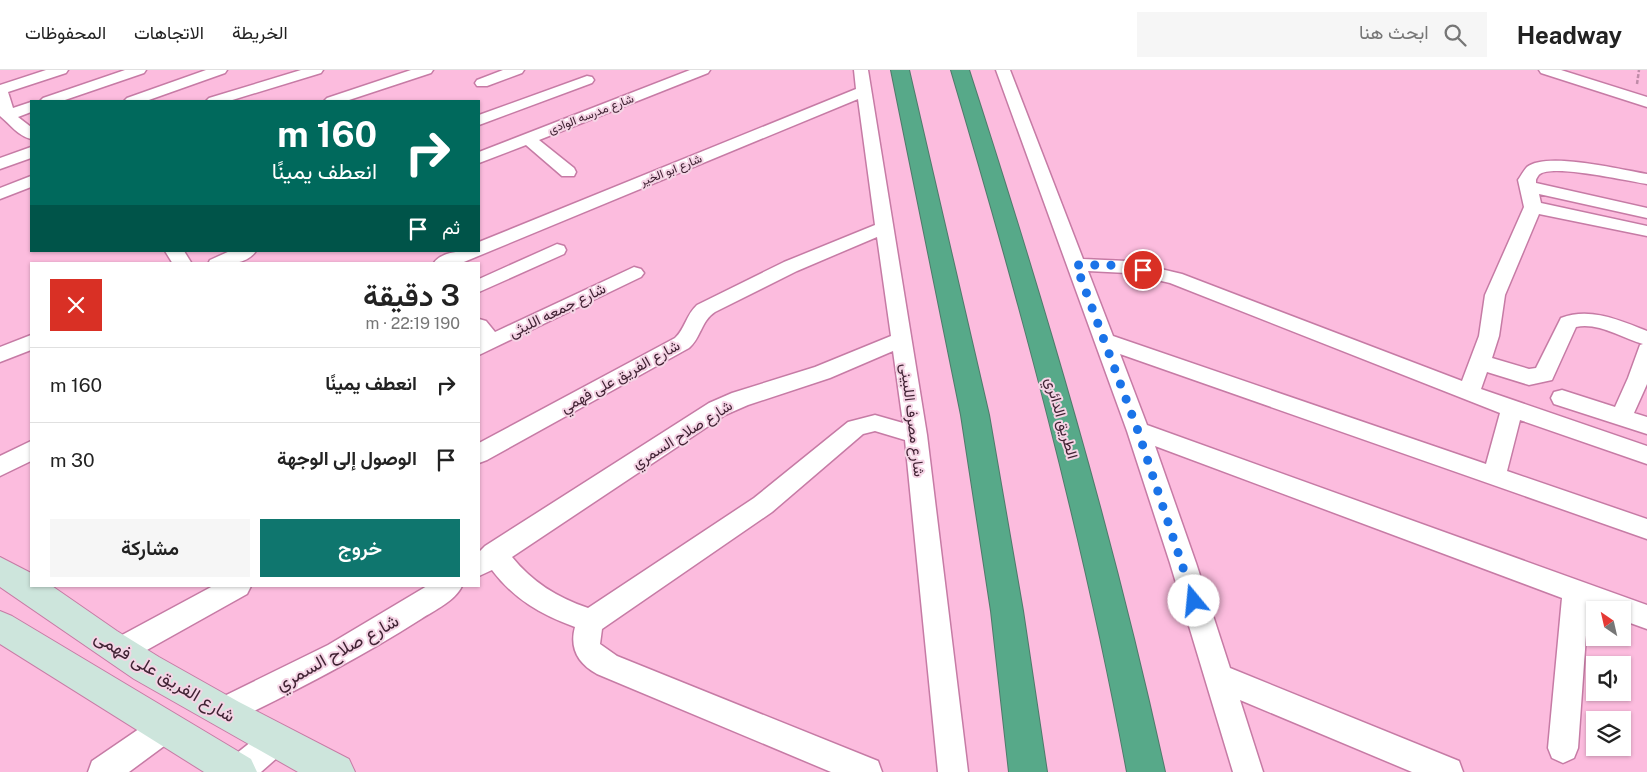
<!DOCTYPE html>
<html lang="ar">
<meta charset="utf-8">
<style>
:root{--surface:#fff;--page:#f6f6f6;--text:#222;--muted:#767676;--line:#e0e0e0;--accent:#0f766e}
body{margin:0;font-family:"Public Sans",Vazirmatn,sans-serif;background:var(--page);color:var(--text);direction:rtl;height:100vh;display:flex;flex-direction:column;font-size:19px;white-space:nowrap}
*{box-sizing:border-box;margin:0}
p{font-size:16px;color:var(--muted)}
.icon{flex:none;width:28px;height:28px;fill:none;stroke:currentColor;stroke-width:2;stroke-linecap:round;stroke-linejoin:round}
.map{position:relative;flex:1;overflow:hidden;direction:ltr}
.details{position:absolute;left:30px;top:192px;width:450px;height:325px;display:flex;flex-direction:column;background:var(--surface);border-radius:0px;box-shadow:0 1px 4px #0004;direction:rtl}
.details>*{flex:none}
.hud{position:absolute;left:30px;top:30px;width:450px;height:152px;border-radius:0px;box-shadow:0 1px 4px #0004;direction:rtl;background:#00695c;color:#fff;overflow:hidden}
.needle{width:32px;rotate:326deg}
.tools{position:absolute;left:1586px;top:531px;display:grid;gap:10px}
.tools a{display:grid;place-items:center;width:45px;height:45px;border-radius:0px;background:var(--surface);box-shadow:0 1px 4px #0004;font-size:25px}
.pin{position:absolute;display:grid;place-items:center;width:42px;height:42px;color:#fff;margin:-21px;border:2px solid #fff;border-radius:50%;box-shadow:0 1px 5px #0007}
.me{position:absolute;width:55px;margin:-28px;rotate:343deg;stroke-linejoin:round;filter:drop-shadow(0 0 4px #0008)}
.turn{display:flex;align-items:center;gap:18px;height:105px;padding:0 20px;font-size:22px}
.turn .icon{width:65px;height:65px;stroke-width:2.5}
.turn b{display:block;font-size:35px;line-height:42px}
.then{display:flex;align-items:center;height:48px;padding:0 20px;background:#0003;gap:10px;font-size:19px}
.round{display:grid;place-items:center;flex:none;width:52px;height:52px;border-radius:0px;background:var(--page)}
.headline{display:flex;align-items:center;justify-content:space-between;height:85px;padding:0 20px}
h1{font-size:30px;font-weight:600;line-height:38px}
.button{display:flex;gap:10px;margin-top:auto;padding:10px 20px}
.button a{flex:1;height:58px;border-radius:0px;background:var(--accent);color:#fff;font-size:20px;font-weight:600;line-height:58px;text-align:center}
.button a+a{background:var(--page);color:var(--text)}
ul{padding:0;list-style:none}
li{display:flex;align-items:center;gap:15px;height:75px;padding:0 20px;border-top:1px solid var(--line)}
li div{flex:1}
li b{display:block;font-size:19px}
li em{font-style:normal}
header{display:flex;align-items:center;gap:30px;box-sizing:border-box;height:70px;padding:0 25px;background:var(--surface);border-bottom:1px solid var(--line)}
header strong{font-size:24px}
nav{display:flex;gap:28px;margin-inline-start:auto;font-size:18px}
.search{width:350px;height:45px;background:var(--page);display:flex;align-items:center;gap:12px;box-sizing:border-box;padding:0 18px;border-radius:0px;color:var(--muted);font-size:19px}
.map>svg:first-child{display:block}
</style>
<header>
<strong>Headway</strong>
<div class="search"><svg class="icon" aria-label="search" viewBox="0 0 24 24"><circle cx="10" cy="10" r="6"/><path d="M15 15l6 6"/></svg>ابحث هنا</div>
<nav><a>الخريطة</a><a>الاتجاهات</a><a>المحفوظات</a></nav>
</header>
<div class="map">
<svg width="1647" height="702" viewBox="0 0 1647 702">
<rect width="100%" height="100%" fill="#fcbcde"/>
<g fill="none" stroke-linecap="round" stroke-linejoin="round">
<defs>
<path id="street" d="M46 0H68L66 3 8 22 13 38 31 32V42L18 47 31 57V69C18 66 10 54 0 46V15Z
M125 0H146L144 3 62 31H40L43 28Z
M206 0H227L225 3 146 31H124L127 28Z
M301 0H323L321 3 229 31H206L209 28Z
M411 0H433L431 3 346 31H324L327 28Z
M503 0H524L522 3 487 16H477L475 13 477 10Z
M690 0H710L708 3 539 70 574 98 576 102 574 106H562L526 75 479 93V82Z
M854 0H868L927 365 968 702H938L905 370 875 361 863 364 772 442 602 559 600 574 617 586 878 691 882 702H831L597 604C579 594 569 579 575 557 541 545 514 529 492 500L479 506V482L485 476 709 333 732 323 815 297 891 266 877 167 797 201 715 242C701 251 701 268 689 278L487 390 479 393V373L675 268C685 259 686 245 697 235L784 192 875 155 858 29 459 194H433C442 180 464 181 479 181V172L856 19ZM893 281 903 353 875 345 848 352 754 428 588 538C558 528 532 512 512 487L725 345 748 335 830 308Z
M996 0H1010L1083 189 1127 191 1182 204 1462 311 1479 266 1485 225 1524 137 1518 110C1521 106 1524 100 1527 97 1546 81 1623 100 1647 104V114C1629 111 1553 94 1540 104 1539 104 1536 109 1536 110V113L1647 138V148L1539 124 1541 133 1647 156V166L1539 144 1505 225 1499 266 1492 288 1529 299 1536 298 1561 248C1590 237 1619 250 1647 261V314L1634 343 1647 347V364L1554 334 1551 328 1554 322 1562 320 1615 337 1628 308 1640 275 1643 274C1622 268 1598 252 1576 257L1552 310 1529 315 1487 302 1481 319 1647 376V394L1520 350 1507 401 1647 449V469L1120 284 1147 355 1647 535V559L1622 550V540H1596L1588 537 1578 678 1574 688 1563 693 1552 688 1548 678 1562 528 1155 376 1196 493 1230 598 1459 691 1463 702H1412L1240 630 1263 702H1233L1170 493 1127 361ZM1088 201 1127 203 1170 213 1500 343 1486 394 1113 266Z
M1539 0H1561L1647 27V37L1541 3Z
M587 6 592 7 594 10 592 13 479 55V45Z
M31 77V88L0 99V88Z
M31 106V117L0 129V118Z
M557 174 564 176 566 180 564 184 479 222V209Z
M165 181H184L192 194H173Z
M230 181H256C246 196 223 194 208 194L210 190Z
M634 197 641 199 644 203 641 207 479 285V249L486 251 495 262Z
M31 265V280L0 292V277Z
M31 371V391L0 406V386Z
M213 516H251L247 524 129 590 119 594 109 590 105 581 109 572Z
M427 516H462C455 531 435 540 421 549 360 588 297 620 232 652L222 656 212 652 207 642 212 632 328 575Z
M165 644 175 648 180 658 175 668 129 702H88L92 691 155 648Z
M276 655 286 660 291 670 286 680 261 702H223L227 691 266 660Z"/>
<path id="secondary" d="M0 487 31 503V516H52L117 561 159 587 239 632 349 689 355 702H298L134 609 0 517Z
M0 541 12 546 251 689 257 702H204L0 574Z"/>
<path id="highway" d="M891 0H909L989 345 1023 541 1047 702H1009L991 541 961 345Z
M951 0H969C1044 232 1113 464 1165 702H1127C1083 464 1020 232 951 0Z"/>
</defs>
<!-- street casing -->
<use href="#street" stroke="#c67ba5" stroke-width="3"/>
<!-- secondary casing -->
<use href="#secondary" stroke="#c67ba5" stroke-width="2"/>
<!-- highway casing -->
<use href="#highway" stroke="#4f7a6b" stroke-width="2"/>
<!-- path -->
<path stroke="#c08ba8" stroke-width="2.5" stroke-dasharray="4 2" stroke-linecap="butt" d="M1637 14 1639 0"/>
<!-- street -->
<use href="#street" fill="#fff" fill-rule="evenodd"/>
<!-- secondary -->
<use href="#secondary" fill="#cde5dc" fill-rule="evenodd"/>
<!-- highway -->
<use href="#highway" fill="#57a989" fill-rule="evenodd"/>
</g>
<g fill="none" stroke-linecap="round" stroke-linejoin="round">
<!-- route -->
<path stroke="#1a73e8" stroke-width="9" stroke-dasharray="0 16.2" d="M1143 200 1110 195H1076L1138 361 1194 531"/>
</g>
<g text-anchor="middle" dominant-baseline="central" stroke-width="4" stroke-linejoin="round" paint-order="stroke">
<!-- far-street labels -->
<g font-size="12" fill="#412334" stroke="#f5d4e5">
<text transform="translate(591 44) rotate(-21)">شارع مدرسه الوادى</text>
<text transform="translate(671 100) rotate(-22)">شارع ابو الخير</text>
</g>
<!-- street labels -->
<g font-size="15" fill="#412334" stroke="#f5d4e5">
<text transform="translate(557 240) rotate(-26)">شارع جمعه الليثى</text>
<text transform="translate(620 306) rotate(-29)">شارع الفريق على فهمي</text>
<text transform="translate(1062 348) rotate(74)">الطريق الدائري</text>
<text transform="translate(913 350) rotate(83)">شارع مصرف اللبينى</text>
<text transform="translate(682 364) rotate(-32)">شارع صلاح السمري</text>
</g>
<!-- near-street labels -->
<g font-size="18" fill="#412334" stroke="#f5d4e5">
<text transform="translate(337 582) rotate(-29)">شارع صلاح السمري</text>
<text transform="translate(165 606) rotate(31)">شارع الفريق على فهمى</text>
</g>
</g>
</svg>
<div class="tools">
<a><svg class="needle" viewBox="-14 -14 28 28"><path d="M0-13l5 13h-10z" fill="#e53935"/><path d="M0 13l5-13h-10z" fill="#767676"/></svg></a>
<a><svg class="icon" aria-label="sound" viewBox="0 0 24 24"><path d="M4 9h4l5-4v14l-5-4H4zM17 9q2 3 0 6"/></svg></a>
<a><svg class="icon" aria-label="layers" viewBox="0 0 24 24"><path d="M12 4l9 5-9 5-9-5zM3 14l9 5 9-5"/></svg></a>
</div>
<div class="pin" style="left:1143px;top:200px;background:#d93025"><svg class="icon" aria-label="arrive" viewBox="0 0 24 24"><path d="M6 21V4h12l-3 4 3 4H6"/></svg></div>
<svg class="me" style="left:1194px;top:531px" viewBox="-20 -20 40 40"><circle r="19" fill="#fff"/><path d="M0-13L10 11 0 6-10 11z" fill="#1a73e8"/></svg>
<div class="hud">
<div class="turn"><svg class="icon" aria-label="right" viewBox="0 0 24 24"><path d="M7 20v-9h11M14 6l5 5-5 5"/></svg><div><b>160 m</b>انعطف يمينًا</div></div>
<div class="then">ثم<svg class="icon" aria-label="arrive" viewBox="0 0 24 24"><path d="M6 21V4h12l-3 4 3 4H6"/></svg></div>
</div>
<section class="details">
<div class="headline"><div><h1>3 دقيقة</h1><p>190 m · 22:19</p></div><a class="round" style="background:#d93025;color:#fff"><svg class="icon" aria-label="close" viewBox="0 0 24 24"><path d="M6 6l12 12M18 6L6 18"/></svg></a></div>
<ul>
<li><svg class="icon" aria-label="right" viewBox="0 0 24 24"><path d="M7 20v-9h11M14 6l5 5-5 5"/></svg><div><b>انعطف يمينًا</b></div><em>160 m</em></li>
<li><svg class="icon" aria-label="arrive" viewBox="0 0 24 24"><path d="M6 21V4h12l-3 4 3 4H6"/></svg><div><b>الوصول إلى الوجهة</b></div><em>30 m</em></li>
</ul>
<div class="button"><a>خروج</a><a>مشاركة</a></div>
</section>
</div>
